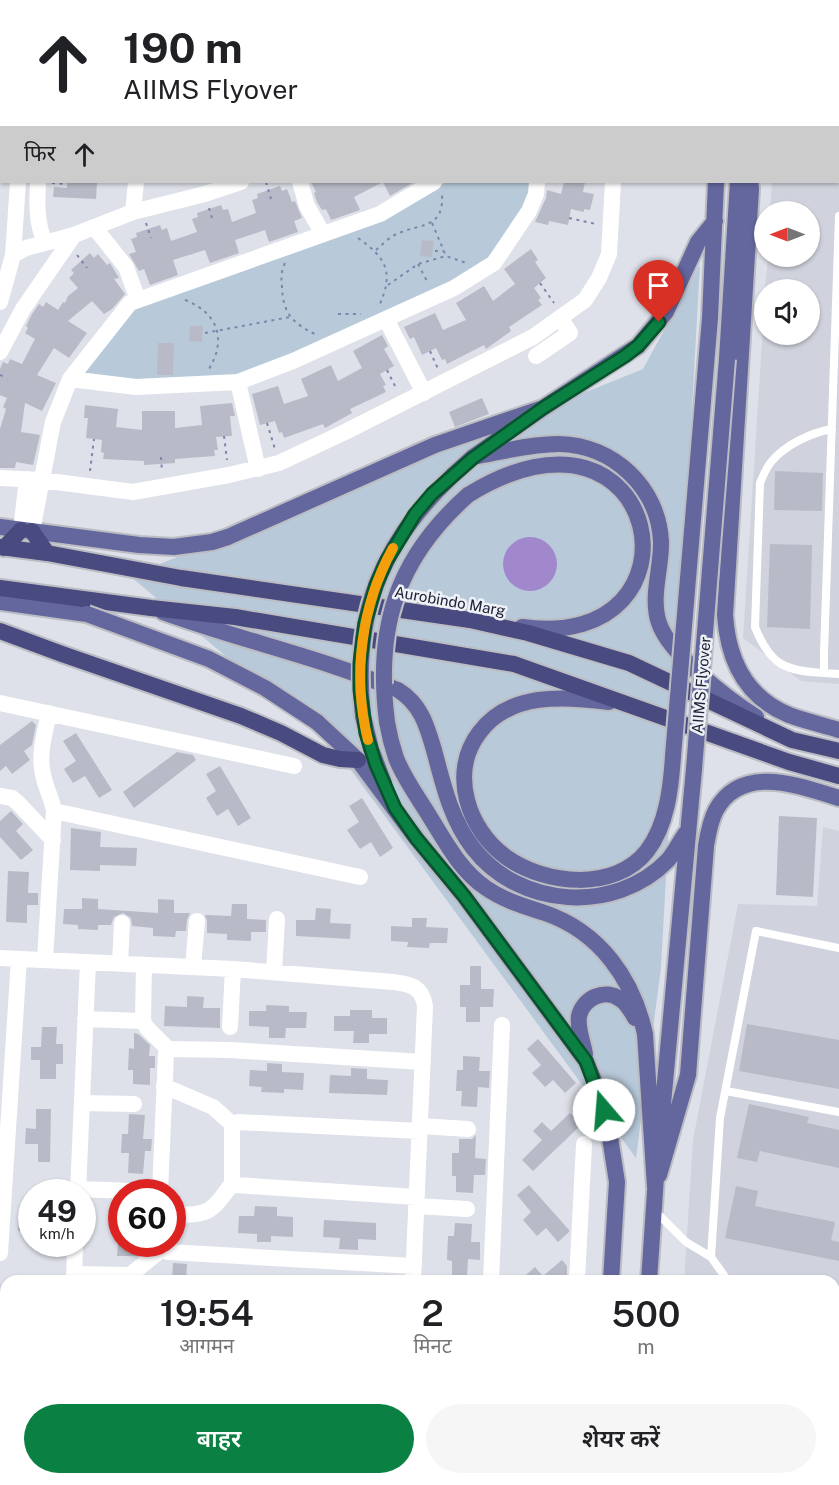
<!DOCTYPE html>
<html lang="hi">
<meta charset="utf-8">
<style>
:root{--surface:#fff;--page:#f6f6f6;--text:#202124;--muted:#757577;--accent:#0b8043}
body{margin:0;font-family:"Public Sans","Noto Sans Devanagari",sans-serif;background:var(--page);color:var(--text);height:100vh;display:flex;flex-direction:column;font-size:22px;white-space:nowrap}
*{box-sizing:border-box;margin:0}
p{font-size:20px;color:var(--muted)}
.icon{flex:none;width:33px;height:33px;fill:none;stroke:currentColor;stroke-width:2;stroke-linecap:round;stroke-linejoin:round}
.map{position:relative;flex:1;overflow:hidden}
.drawer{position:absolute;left:0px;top:1275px;width:840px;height:210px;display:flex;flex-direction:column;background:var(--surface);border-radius:18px 18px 0 0;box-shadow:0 2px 4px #0004}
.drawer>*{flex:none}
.guide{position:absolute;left:0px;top:0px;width:840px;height:183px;box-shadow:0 2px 4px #0004;background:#fff;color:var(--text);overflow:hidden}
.needle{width:39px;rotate:270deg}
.buttons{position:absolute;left:754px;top:201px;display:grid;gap:12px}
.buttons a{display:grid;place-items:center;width:66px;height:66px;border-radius:50%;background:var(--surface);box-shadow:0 2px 4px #0004;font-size:30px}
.speed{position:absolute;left:18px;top:1179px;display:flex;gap:12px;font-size:30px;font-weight:700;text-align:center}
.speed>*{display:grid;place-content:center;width:78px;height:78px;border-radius:50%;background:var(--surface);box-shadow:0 2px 4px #0004;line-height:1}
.speed small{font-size:15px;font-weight:400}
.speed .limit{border:9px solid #d22;background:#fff;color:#111}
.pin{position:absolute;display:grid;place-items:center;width:51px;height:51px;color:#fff;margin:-62px -26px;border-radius:50% 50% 50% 0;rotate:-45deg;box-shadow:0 0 6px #0007}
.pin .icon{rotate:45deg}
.me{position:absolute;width:66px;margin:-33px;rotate:342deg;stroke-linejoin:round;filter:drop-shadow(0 0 4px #0008)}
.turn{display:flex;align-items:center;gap:21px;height:126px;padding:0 24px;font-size:27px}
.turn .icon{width:78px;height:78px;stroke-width:2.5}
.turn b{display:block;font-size:42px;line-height:51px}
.then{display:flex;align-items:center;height:57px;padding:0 24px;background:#0003;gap:12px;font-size:22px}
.eta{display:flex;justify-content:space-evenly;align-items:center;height:102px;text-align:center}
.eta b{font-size:36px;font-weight:600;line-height:42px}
.cta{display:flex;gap:12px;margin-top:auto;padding:12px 24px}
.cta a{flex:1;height:69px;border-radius:36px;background:var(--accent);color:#fff;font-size:24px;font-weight:600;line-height:69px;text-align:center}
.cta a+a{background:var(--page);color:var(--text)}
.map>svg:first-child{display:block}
</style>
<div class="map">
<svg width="839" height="1485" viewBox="0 0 839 1485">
<rect width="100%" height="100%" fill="#dee1e9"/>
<!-- built -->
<path fill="#d0d3dd" d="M784 0H839V684L801 681 743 638 765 295V334H810V290L765 289 768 257 810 256V212L770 211 772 182H838V2L784 1Z
M823 827 839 831V1485H673L674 1479H834V1281H684L693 1140 738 904 817 906Z"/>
<!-- green -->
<path fill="#b8cada" d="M446 182H531C529 211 496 248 477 270L238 378 136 384 76 376 134 307 382 219Z
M700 264 661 968 636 1158 334 747 130 576 643 369Z"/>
<!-- water -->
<path fill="#a188cd" d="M503 564a27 27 0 1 1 54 0a27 27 0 1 1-54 0Z"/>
<!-- building -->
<path fill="#b8bbc7" d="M67 182H97L96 199 53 197 54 187 67 188Z
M311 182H414L390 196 383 182 354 197 360 210 331 220 326 209 322 210 317 202 314 193 316 192Z
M564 182H585L583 192 594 194 590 210 584 209V212L571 209 568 225 549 221 548 225 535 222 546 198 547 190 561 194Z
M280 186 282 191 287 189 292 202 295 201 302 218 294 221 298 232 269 242 265 230 235 240 239 253 210 263 205 250 173 260 178 275 150 285 144 269 139 271 129 254 136 252 131 239 137 237 136 233 160 225 162 230 167 228 171 241 197 232 192 219 198 217 197 213 221 205 223 210 228 209 232 222 256 213 252 200 258 198 257 194Z
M422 240 434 241 432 257 420 256Z
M531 249 538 260 535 262 546 278 534 288 541 298 538 300 542 305 509 327 511 331 486 349 484 345 447 364 445 359 442 360 436 348 422 355 414 337 410 339 404 327 435 313 443 330 466 320 456 303 484 286 493 301 515 284 504 269Z
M90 253 94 258 98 254 107 265 110 263 119 278 114 279 125 294 112 309 104 314 92 301 68 321 87 333 69 358 54 348 37 375 56 383 42 411 25 403 21 432 40 435 33 465 16 462 15 468H0V429L6 409 3 407 7 398 0 395V369L3 362 8 364 10 359 22 364 35 339 25 333 28 328 26 326 32 314 39 304 43 307 46 302 58 310 63 302 65 303 68 296 78 288 69 278 74 273 71 270Z
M190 326H203L202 342 189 341Z
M382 335 388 346 384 349 394 366 380 374 386 385 383 386 386 392 350 409 352 413 325 428 323 424 284 438 282 432 279 433 275 421 260 425 252 394 278 386 284 404 308 396 301 379 331 365 338 381 362 368 353 351Z
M158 343H174L173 375H157Z
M482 398 489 414 455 427 449 412Z
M232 403 235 416H230L232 436 216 437 218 450H214L215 456 175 459V463L144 465V461L103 459 104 453 101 452 102 440 86 438 88 418H84L85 405 118 409 116 427 142 430V411H175V428L202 425 200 406Z
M775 471 823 473 822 511 774 510Z
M770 544 812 545 810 629 767 627Z
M32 721 36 725 32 745 24 751 30 760 12 774 6 766 0 771V745Z
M76 733 112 790 99 798 85 776 73 783 64 769 76 761 63 741Z
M177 752 193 755 196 760 134 808 123 792Z
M220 766 251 818 238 826 228 809 217 816 206 798 216 791 206 774Z
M362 798 393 848 380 857 371 842 360 849 347 830 359 822 349 806Z
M11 811 23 824 16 831 33 850 21 860 0 837V821Z
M779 816 817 818 813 897 776 895Z
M71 828 101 832 100 847 137 848 136 866 100 865V871L70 870Z
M8 871 29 872 28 893H38V905H27V923L6 922Z
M82 898 98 899V909L158 913V899L174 900V913H190L187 920 186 931H176L175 937 153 936V928L132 926 131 918 123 913 114 917 111 925H98V930L78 929V925L63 924 64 909H82Z
M232 904H247V919L266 920V932H251V941L227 940V934L207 933V921L205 915 231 916Z
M316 908 331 909 330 923 351 924 350 939 296 936V920H315Z
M412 918H427L426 927 448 928 447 943H430L429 948 407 947 408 942 391 941V926L412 927Z
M470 966H481V989H494L493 1007H480V1022H466V1007H460V985H470Z
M187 996 204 997 203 1008H220V1028L164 1026 165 1006 187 1007Z
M266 1005 289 1006V1012H307L306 1028H286L285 1038H269V1027L249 1026V1011H266Z
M350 1010H372V1018H387V1034H369V1043H353L354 1031H334V1016H350Z
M747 1024 839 1040V1089L739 1071Z
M42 1027H57L56 1044H63V1064H56V1079H40V1060H31V1047H41Z
M134 1033 138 1034 150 1045 149 1056H155V1068H150V1085L133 1084V1070H128L129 1048 134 1049Z
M538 1039 576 1083 565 1093 553 1080 545 1087 532 1073 541 1065 527 1049Z
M463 1056 480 1057 479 1071H490L489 1088 478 1087 477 1107 461 1106 462 1091H456L457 1070H463Z
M267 1063 282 1064V1072L304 1073 303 1090 284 1089V1093L261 1092 262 1087 249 1086 250 1070 267 1071Z
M351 1068 367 1069V1079L388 1080 387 1095 329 1093 330 1075 351 1076Z
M749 1104 809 1117 807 1123 839 1130V1168L760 1151 757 1162 737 1158Z
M36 1109H51L50 1162H38V1144H25L26 1128 36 1129Z
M570 1113 582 1124 533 1171 522 1160 542 1140 533 1131 542 1122 551 1131Z
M129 1114 145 1115 143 1139H152L151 1151H145L143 1174 128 1173 129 1153H121L122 1134H128Z
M476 1135 475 1158 486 1159 485 1175H474L473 1193 456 1192V1176H452V1153H459V1139H472Z
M529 1185 569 1230V1232L558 1242 546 1228 537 1236 523 1220 531 1212 517 1195Z
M736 1186 758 1191 755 1206 835 1222 831 1240 839 1242V1261L725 1238Z
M255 1206 277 1207V1216L293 1217V1237L271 1236V1242H257V1234L238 1233 239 1216H254Z
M19 1216 32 1217V1232L18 1231Z
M324 1220 376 1223V1240L358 1239V1250L339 1249 340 1238 323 1237Z
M455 1223 472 1224 471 1242H480V1260L468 1259 467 1276 452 1275V1261L447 1260 448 1236H454Z
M118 1244H137V1256H117Z
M562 1260 567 1266V1279L565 1281H519L535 1267 543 1276Z
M173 1263 187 1264 186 1281H172Z"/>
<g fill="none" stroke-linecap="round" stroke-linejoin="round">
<defs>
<path id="primary" d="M723 2V0
M745 2V0
M750 182 751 189 725 615C728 660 745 697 789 715 805 721 823 725 839 730
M710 318 716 182
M727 359 738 182
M473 457C501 452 531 444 559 444 613 445 658 487 661 541 662 567 650 597 659 623 669 654 728 699 756 717
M452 476 473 457 543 408 638 346 666 312 698 242 715 221
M468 495C663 374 714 653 522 627
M0 527 139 545 174 547 212 542 228 537 435 445 543 408
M0 602 87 614
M163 612C239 640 320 657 395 689
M609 702C564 696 509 692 479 733 449 773 468 830 506 857 545 885 615 892 647 851 667 825 671 787 673 756
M363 716 371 749 384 783
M317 722 358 760 416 838 464 896 586 1061 600 1095 608 1125 617 1182 611 1281
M387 722C389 734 392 746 396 758 403 776 415 793 425 809 443 837 458 869 486 888 505 901 524 906 545 913 600 932 633 979 645 1034L655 1187
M434 750C443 784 451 820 473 848 519 908 615 915 668 860 675 852 680 841 686 833
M585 1054C583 1042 577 1028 579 1016 583 998 605 988 620 999 627 1003 631 1011 635 1018
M660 1136 694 769
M659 1175 688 1075 706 846C708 834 710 821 716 810 742 763 800 786 839 798
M649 1281 656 1177
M599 1485V1479
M637 1485V1479"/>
<path id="trunk" d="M32 531 47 553
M0 547 47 553 181 578 470 620 528 633 629 663 792 740 839 751
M4 548 21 530
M0 588 151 608 235 617 514 664 789 762 839 776
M0 631 62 654 241 716 281 733 323 755 340 759 358 760"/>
</defs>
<!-- primary casing -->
<use href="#primary" stroke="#bcbdc3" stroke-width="20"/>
<!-- trunk casing -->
<use href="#trunk" stroke="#bcbdc3" stroke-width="20"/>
<!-- path -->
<path stroke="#8085ac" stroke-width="2" stroke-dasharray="3 4.5" stroke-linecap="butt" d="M450 0 454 2
M228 2V0
M0 84 2 85
M266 182 271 199
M52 183 67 184
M209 208 212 218
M569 218 596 224
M146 223 151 238
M432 223 446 256
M358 238C387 258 394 273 379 306
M376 250C383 244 390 236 399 233 423 223 444 228 442 194
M435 251H444
M77 255 87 268
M285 263C281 272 281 277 282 287 283 313 292 323 315 334
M418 264 428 283
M540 283 554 303
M388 285 418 264 446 256 466 263
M185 300C218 313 227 339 209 369
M338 314H361
M205 333 290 317
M430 351 438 369
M387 370 397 390
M0 375 7 378
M267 423 275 449
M224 436 227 460
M161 457 162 472
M90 471 94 439"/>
<!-- service -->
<path stroke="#fff" stroke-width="8" d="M519 2V0
M627 2V0
M839 216 824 653V673L839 674
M824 673C785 671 770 665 755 627L760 483C763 476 766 468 771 462 785 445 810 433 832 429
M726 1091 839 1112
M654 1210 686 1242 711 1257
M728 1281 711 1257 720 1118 756 931 839 948
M834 1412 839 1413
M725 1485 726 1479"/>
<!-- minor -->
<path stroke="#fff" stroke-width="16" d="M30 2V0
M50 2V0
M69 2 70 0
M177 2 178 0
M384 2 385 0
M492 2V0
M0 152 2 134
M38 182C37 201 36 224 45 242
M300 182 307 206 323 234
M133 212 136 182
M94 227 126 267 138 300
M13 255 26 248 74 235 133 212 205 194 241 182
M0 302 13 255 18 182
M386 319 424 393
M0 352 23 309 74 235
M536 356 570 333 560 318
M70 379 130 303 380 214 434 182
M238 382 258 469
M0 478 41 480 133 492 229 475 279 463 345 432 533 337 585 300 599 278 609 254 613 182
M21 530 27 479
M32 531 53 422 70 379 136 387 238 382 293 361 454 288 494 263 529 211 536 194 537 182
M0 703 294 766
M0 796 12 798 18 803 53 840
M54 811 360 877
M0 958 233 969 393 982C411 984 422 987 425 1006L413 1281
M45 960 54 811C52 798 45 787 43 774 38 754 45 733 49 713
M120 963 122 923
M144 965 143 1021 147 1028 168 1049
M193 967 197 921
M274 972 277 919
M85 1019 143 1021
M230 1027 233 969
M164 1086 213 1107 233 1125
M82 1103 134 1104
M420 1126 468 1129
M78 1189 132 1191
M78 1192 88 962
M160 1192 166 1054 168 1049 230 1050 423 1062
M416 1197 235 1185 232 1179V1127L238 1122 420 1131
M416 1206 467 1209
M172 1215C210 1215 211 1213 233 1182
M158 1244 161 1250 168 1252 414 1266
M0 1253 19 959
M74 1274 130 1275 161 1250
M74 1281 75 1244
M491 1281 502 1025
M577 1281 584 1144
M0 1332 6 1340
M0 1471 6 1472
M139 1479 235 1485
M87 1485 91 1479
M399 1485V1479
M482 1485V1479
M566 1485V1479
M653 1485 654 1479"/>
<!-- tertiary -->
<path stroke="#fff" stroke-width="16" d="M695 0 697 2"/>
<!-- primary -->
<use href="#primary" stroke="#64679d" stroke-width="16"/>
<!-- trunk -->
<use href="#trunk" stroke="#494a80" stroke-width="16"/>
<defs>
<path id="primary-bridge" d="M87 614 209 659 265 688 317 722
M398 690C421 704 427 726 434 750
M363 716C352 617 380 544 452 476
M387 722C375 628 396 559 468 495
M673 756 710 318
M694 769 727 359"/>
</defs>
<!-- primary-bridge casing -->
<use href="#primary-bridge" stroke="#bcbdc3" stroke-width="20" stroke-linecap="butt"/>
<!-- primary-bridge -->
<use href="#primary-bridge" stroke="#64679d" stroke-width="16"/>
</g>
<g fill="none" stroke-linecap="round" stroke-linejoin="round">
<defs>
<path id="route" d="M604 1110 586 1061 464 896 416 838 395 808 376 765 366 733 360 690V663L365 623 376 585 387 560 415 514 432 494 473 458 543 408 625 356 638 346 659 322"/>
</defs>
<!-- route casing -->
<use href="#route" stroke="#07532c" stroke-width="15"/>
<!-- route -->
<use href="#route" stroke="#0b8043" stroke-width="10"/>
<!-- slow -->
<path stroke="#f59e0b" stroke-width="10" d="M368 740C352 676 361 606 393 548"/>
</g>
<g text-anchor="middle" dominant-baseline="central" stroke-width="5" stroke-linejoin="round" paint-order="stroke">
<!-- street labels -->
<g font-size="15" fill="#202238" stroke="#eef1f6">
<text transform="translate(450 601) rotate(10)">Aurobindo Marg</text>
<text transform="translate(701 685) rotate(-85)">AIIMS Flyover</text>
</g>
</g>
</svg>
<div class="buttons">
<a><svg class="needle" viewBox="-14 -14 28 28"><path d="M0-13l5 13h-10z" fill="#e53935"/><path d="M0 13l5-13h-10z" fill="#757577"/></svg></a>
<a><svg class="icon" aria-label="sound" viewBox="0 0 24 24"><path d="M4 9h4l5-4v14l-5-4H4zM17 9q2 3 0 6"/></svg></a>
</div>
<div class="speed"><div>49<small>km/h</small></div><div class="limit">60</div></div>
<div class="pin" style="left:659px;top:322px;background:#d93025"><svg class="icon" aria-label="arrive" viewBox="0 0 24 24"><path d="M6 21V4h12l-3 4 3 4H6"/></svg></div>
<svg class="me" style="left:604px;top:1110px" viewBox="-20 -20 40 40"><circle r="19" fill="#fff"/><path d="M0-13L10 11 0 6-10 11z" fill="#0b8043"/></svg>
<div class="guide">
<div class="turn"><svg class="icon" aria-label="ahead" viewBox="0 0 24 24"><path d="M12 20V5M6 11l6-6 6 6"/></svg><div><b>190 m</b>AIIMS Flyover</div></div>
<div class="then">फिर<svg class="icon" aria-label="ahead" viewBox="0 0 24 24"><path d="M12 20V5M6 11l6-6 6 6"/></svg></div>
</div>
<section class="drawer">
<div class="eta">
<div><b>19:54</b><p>आगमन</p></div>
<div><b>2</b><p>मिनट</p></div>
<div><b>500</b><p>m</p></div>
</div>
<div class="cta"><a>बाहर</a><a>शेयर करें</a></div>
</section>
</div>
